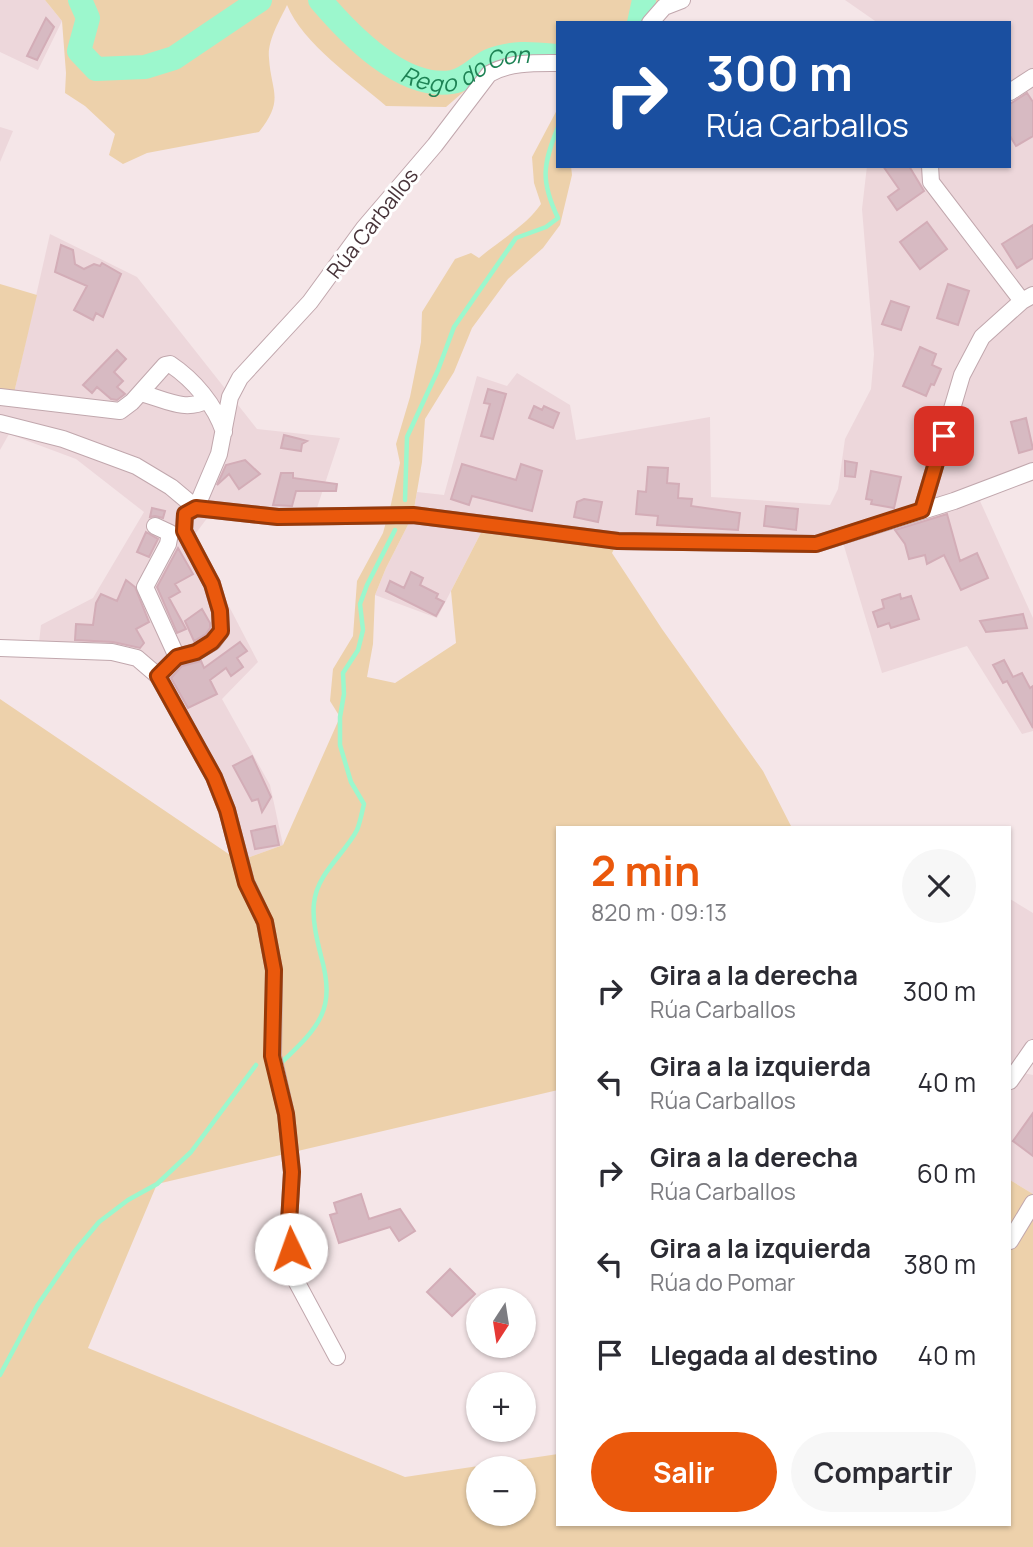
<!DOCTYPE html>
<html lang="es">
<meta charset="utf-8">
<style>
:root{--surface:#fff;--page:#f7f7f7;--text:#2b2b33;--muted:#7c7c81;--accent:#ea580c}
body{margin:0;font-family:Manrope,sans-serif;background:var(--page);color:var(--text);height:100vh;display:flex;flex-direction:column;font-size:26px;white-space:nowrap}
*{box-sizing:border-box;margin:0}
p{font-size:23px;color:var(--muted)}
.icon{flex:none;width:38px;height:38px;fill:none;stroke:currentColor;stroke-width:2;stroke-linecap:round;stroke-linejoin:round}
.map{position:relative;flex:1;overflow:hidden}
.sheet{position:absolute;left:556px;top:826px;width:455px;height:700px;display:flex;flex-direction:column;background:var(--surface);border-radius:0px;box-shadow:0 2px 5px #0004}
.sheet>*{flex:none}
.hud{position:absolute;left:556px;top:21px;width:455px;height:147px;border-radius:0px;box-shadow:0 2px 5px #0004;background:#1a4fa0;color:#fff;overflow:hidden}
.needle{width:46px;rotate:192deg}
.buttons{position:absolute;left:466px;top:1288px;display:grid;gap:14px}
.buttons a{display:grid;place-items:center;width:70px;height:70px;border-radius:50%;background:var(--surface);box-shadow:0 2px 5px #0004;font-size:35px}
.pin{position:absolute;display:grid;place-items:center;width:60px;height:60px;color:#fff;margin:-30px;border-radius:14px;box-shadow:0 4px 10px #0006}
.me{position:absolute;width:77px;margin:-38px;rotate:357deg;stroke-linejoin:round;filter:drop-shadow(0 0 5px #0008)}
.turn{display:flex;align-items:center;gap:24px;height:147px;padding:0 35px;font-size:32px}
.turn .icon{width:91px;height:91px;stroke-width:2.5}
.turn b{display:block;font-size:49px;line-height:60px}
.round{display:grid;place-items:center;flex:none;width:74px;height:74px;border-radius:37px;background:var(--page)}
.headline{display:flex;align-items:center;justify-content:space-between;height:119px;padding:0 35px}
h1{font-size:42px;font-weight:700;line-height:52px;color:var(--accent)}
.cta{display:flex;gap:14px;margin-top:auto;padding:14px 35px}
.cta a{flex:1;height:80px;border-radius:42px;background:var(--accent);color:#fff;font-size:28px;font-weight:700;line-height:80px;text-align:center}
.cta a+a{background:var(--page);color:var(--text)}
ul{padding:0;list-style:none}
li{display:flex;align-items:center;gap:21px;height:91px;padding:0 35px}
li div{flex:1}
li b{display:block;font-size:26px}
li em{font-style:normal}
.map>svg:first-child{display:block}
</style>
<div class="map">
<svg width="1033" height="1547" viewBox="0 0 1033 1547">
<rect width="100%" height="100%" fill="#f5e6e8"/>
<!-- residential -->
<path fill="#edd7db" d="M0 0H45L62 21 38 70 0 52Z
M845 0H1033V474L989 489 980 501 1033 618V731L1022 734 967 646 882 673 841 536 589 539 486 523 437 618 375 595 386 568 413 515 417 492 444 495 477 376 507 386 517 373 570 405 576 440 710 417 711 497 830 505 838 489 845 439 871 389 874 354 862 209 867 166H1010V23H878Z
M0 127 13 131 0 162Z
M50 234 137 277 257 429 340 438 311 526 208 517 193 537 258 662 222 699 270 785 283 845 239 861 214 777 137 658 38 651 41 625 93 598 144 512 76 459 9 434 0 450V393H14Z
M1010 899 1033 913V1048L1023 1073 1033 1075V1194L1010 1180Z"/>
<!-- green -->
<path fill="#edd1ab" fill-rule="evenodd" d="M45 0H667L645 23H558V57L497 63 446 107 386 106C355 79 303 44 287 5 280 20 267 41 269 58 271 92 285 99 259 132L147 153 123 164 109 155 115 134 85 106 65 93 66 73 62 21Z
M558 108V166H571L572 175 560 225 543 248 508 279 472 328 454 372 425 419 422 462 413 515 386 568 375 595 373 644 367 677 395 683 456 643 451 591 486 523 618 541 612 553 662 629 763 771 792 828H558V1090L157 1184 88 1348 405 1477 558 1454V1524H1010V1180L1033 1194V1547H0V699L239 861 283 845 340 717 330 701 333 669 353 636 357 581 383 533 391 504 400 463 396 444 410 397 421 342 422 312 455 259 471 253 479 258C499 241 527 225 541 204L534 183 532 157ZM478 1468H523V1514H478Z
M0 284 37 295 14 393H0Z"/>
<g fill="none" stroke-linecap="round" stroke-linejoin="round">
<!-- stream -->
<path stroke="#9cf7cd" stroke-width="4.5" d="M405 500 407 437 438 370 454 327 516 238 546 227 558 218C540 180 543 165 558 127
M282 1062C320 1026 336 1009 321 956 317 940 312 920 314 903 317 873 344 855 357 830 360 823 362 812 364 804L351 782 340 745V717L344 694 343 673 358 650 363 630 360 604 367 585 395 530
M0 1375 37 1306 74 1252 99 1222 128 1200 157 1184 191 1152 256 1065"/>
<!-- river -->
<g stroke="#9cf7cd" stroke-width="24">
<path d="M80 0 88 18 79 51 96 69 145 67 174 58 260 0"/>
<path id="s1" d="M320 0C349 34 402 90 452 82 466 80 477 67 489 61 511 51 535 54 558 56"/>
<path d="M639 23 644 0"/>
</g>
</g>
<!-- building -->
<path fill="#d7bac2" stroke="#d3adb7" stroke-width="2" d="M46 18 54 27 37 60 27 56Z
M1027 93 1033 102V136L1016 146 1010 136V104Z
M883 166H909L924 191 897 210 888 197 899 189Z
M927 222 947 249 920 269 900 242Z
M1033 225V258L1017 268 1002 244Z
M61 245 73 250 75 264 84 269 94 264 100 266 102 263 121 274 103 317 96 313 93 320 74 310 87 286 55 272Z
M948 284 969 291 958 325 937 318Z
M891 301 909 307 901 330 882 324Z
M920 347 936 354 932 365 941 369 934 385 931 384 926 396 903 386Z
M117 350 126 359 114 372 123 381 117 387 125 394 117 400 111 399 97 387 92 393 83 385Z
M488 389 506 394 493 439 481 436 490 404 484 403Z
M534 406 542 410 544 406 559 413 553 428 529 418Z
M1026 418 1033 449 1019 453 1011 422Z
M284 435 300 439 307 441 302 444 301 451 281 448Z
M245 460 260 474 239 489 229 474 217 485 226 465Z
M845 461 857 463 855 477 845 476Z
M462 464 516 480 521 464 542 471 532 511 472 496 469 505 451 499Z
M648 467 668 468 667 483 679 484 678 498 692 499 691 506 740 513 738 530 657 525 658 516 636 514 638 491 646 492Z
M871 471 901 477 894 508 871 504 872 500 866 499Z
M281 473H293V478L337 484 336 491H296L292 506 273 505Z
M584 499 602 502 598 522 574 517 577 502Z
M766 506 798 509 796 530 764 526Z
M152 508 165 511 163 518 155 516 150 517Z
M947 514 960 561 977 553 988 578 961 590 944 555 927 564 925 555 909 559 905 544 895 530Z
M146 532 158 539 149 557 137 552Z
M178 548 193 574 175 584 180 592 169 598 186 629 177 633 157 587Z
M411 572 423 578 420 585 438 594 436 598 444 602 436 616 386 591 390 581 404 588Z
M126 580 135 587 149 622 136 629 144 643 140 648 113 642 75 640 76 624 93 625 96 603 101 594 117 601Z
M900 594 901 599 911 596 919 619 891 628 889 623 878 627 873 612 884 608 882 600Z
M202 609 210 623V628L206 634 194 641 185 621Z
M1023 614 1027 628 986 632 980 621Z
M240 642 247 651 237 658 243 667 231 676 226 668 210 680 217 694 188 708 171 678 182 666 201 661 204 668Z
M1004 660 1013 677 1022 673 1030 688 1033 686V728L1007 681 1003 683 993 665Z
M252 756 271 797 262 812 258 799 252 801 233 766Z
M275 826 279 845 255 849 251 831Z
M1033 1113V1156L1013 1141Z
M361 1194 369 1219 400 1209 415 1231 399 1241 390 1227 339 1243 330 1215 337 1213 334 1203Z
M450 1269 475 1294 452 1316 427 1292Z"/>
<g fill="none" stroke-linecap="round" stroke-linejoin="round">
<defs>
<path id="minor" d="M650 23 664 7 682 0
M1010 92 1033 77
M930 166 931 182 1022 301
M140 393C163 398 184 413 207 400
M0 397 120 411 132 402 165 365 170 364C194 380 215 405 224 432
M0 423 63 439 136 466 171 487 196 508 278 517 413 515 618 541 816 544 954 501 1033 471
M922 510 962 375 982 337 1022 301 1033 295
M155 526 170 533 168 544 145 587 177 657
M0 648 112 652 137 658 158 676 214 777 227 810 246 882 265 922 274 970 273 1056 286 1114 292 1172 289 1222 294 1277 337 1357
M158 676 177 657 196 652 213 642 221 631 220 611 212 584 184 531 185 514 196 508 219 454 230 397 240 378 310 302 364 228 435 145 489 74C510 62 535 63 558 63
M1010 1081 1033 1048
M1010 1241 1033 1203"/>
</defs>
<!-- minor casing -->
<use href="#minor" stroke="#c1a7ad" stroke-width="18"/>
<!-- minor -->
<use href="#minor" stroke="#fff" stroke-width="16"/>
</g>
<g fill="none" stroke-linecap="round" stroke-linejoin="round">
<defs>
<path id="route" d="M291 1249 289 1222 292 1172 286 1114 272 1056 274 970 265 922 246 883 227 810 214 777 158 676 177 657 196 652 212 642 221 631 220 611 212 584 184 531 185 514 196 508 278 517 413 515 618 541 816 544 922 510 944 436"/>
</defs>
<!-- route casing -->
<use href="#route" stroke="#983908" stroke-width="18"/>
<!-- route -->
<use href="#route" stroke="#ea580c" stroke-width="12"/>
</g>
<g text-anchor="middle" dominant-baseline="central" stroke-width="6" stroke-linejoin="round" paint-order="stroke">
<!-- street labels -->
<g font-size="21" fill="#48343a" stroke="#fff">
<text transform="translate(372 223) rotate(-52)">Rúa Carballos</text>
</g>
<!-- water labels -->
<g font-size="23" font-style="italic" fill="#1d8254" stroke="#fff">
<text stroke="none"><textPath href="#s1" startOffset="178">Rego do Con</textPath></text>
</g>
</g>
</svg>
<div class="buttons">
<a><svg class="needle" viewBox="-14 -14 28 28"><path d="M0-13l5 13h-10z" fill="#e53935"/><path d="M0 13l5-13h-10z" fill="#7c7c81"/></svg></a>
<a>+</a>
<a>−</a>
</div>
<div class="pin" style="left:944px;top:436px;background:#d93025"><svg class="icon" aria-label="arrive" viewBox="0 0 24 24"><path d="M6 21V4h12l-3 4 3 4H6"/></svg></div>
<svg class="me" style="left:291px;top:1249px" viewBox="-20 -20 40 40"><circle r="19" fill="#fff"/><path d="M0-13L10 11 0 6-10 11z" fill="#ea580c"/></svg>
<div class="hud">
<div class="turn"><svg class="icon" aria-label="right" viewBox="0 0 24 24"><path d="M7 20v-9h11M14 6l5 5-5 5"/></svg><div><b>300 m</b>Rúa Carballos</div></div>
</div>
<section class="sheet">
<div class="headline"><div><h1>2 min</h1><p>820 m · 09:13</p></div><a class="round"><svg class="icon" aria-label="close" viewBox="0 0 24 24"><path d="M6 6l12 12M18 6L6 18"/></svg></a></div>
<ul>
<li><svg class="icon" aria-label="right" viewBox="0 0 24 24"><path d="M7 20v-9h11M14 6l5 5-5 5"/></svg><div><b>Gira a la derecha</b><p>Rúa Carballos</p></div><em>300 m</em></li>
<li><svg class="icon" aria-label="left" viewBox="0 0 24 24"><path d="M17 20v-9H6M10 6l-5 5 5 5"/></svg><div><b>Gira a la izquierda</b><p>Rúa Carballos</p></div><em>40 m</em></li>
<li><svg class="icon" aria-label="right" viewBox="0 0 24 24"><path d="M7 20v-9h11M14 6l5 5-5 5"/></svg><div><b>Gira a la derecha</b><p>Rúa Carballos</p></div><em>60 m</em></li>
<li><svg class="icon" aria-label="left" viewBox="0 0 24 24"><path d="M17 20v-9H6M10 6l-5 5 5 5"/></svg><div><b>Gira a la izquierda</b><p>Rúa do Pomar</p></div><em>380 m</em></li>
<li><svg class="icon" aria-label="arrive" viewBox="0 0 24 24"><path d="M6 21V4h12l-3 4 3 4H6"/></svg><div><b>Llegada al destino</b></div><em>40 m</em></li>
</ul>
<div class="cta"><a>Salir</a><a>Compartir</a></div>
</section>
</div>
